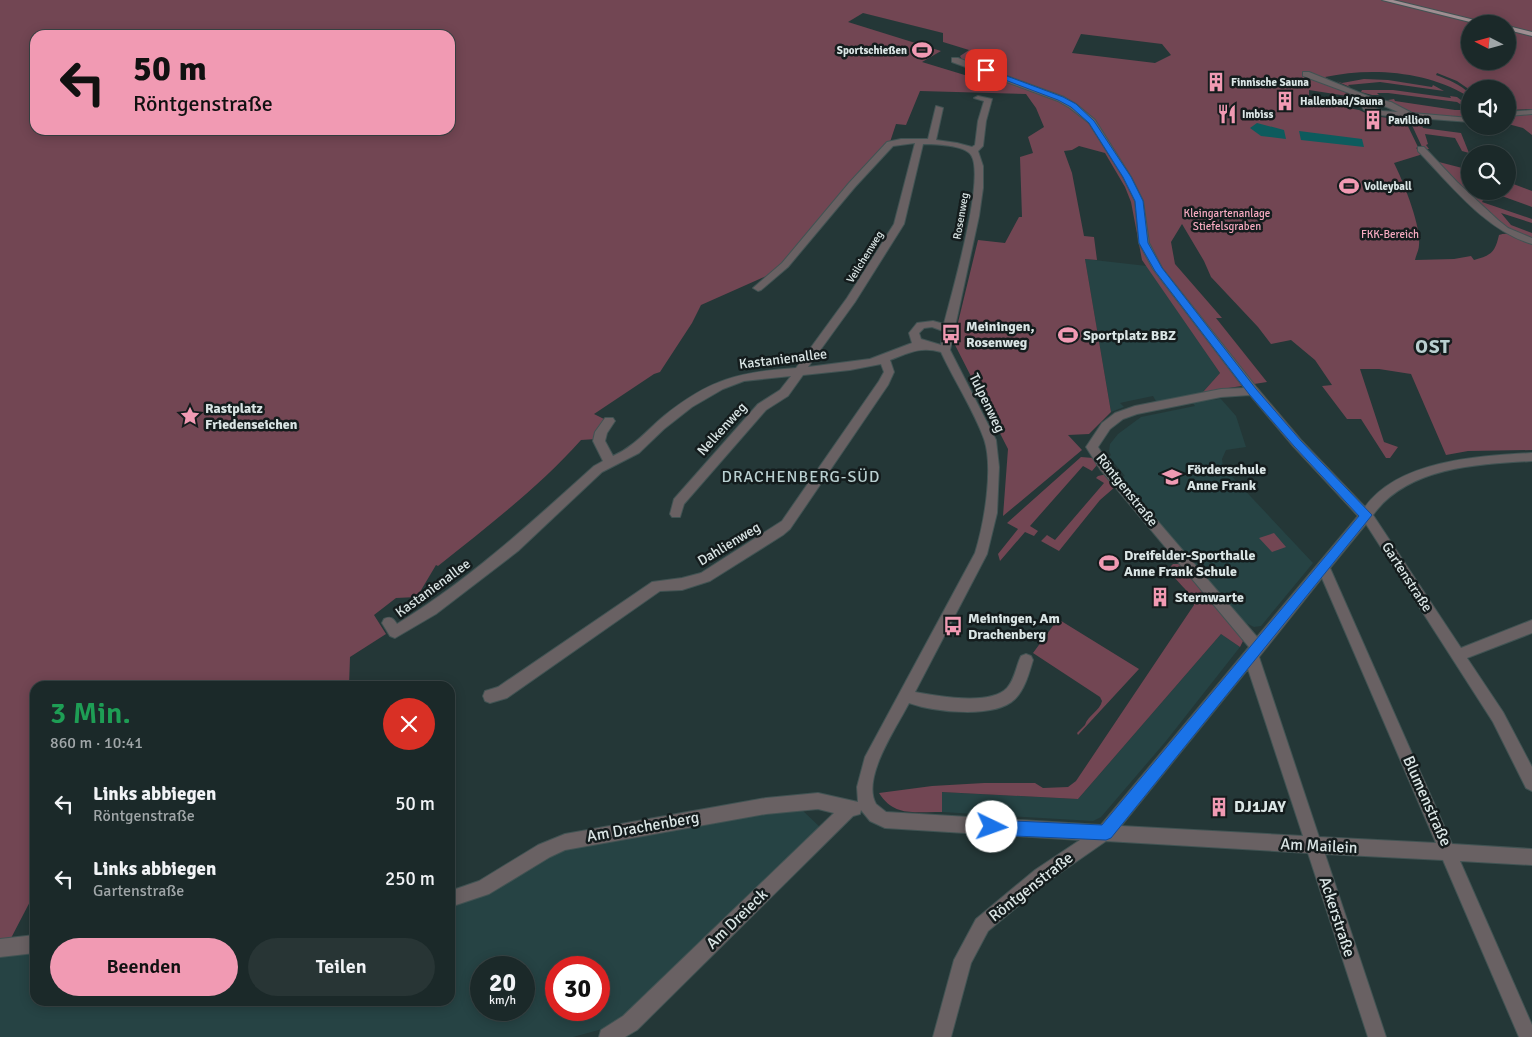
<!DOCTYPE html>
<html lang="de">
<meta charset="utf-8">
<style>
:root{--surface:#1b2929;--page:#283535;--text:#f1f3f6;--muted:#a0a6a8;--line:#394546;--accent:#f19ab3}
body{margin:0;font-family:Signika,sans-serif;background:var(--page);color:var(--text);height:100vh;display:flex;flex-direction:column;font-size:19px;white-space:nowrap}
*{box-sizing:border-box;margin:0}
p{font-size:16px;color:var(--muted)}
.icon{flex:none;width:28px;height:28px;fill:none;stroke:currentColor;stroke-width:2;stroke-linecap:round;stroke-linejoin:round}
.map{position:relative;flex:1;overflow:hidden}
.side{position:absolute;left:30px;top:681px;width:425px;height:325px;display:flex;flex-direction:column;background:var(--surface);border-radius:15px;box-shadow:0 2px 12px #0003,0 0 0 1px var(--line)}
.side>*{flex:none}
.hud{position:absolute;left:30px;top:30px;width:425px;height:105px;border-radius:15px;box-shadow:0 2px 12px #0003,0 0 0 1px var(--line);background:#f19ab3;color:#111;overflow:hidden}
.needle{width:32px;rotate:276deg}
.fabs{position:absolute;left:1461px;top:15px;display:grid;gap:10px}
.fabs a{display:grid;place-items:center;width:55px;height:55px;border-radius:50%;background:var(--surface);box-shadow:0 2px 12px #0003,0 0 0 1px var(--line);font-size:25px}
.speed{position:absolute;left:470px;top:956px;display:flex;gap:10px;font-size:25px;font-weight:700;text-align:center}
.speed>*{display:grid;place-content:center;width:65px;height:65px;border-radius:50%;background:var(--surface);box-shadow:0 2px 12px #0003,0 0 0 1px var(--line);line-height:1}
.speed small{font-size:12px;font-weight:400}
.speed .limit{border:8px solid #d22;background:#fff;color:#111}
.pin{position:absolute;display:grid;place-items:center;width:42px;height:42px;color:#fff;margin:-21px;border-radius:10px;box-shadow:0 2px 8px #0006}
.me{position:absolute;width:55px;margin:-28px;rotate:93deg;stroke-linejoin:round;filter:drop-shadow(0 0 4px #0008)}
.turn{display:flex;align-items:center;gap:18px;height:105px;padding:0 20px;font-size:22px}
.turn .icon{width:65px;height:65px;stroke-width:2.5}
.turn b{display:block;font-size:35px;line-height:42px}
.round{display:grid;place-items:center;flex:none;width:52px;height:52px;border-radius:26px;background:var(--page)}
.summary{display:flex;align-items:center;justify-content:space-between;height:85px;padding:0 20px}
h1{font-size:30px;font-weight:600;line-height:38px;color:#1e9e55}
.action{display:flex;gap:10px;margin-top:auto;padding:10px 20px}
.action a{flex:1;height:58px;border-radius:30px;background:var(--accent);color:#111;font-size:20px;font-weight:600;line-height:58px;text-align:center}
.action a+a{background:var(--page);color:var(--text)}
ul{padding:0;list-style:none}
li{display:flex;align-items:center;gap:15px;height:75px;padding:0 20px}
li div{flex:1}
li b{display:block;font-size:19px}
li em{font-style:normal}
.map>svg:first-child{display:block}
</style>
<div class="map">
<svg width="1532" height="1037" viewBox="0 0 1532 1037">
<rect width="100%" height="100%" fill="#243737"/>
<!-- built -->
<path fill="#264344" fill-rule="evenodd" d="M1085 259 1147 266 1220 373 1203 392 1157 403 1153 396 1129 401 1120 403 1124 407 1111 412Z
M1221 399 1236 416 1246 447 1226 450 1222 459 1223 467 1313 563 1261 626 1254 627 1246 623 1231 609 1119 478 1125 476 1109 457 1111 455 1109 451 1110 444 1118 434 1141 417 1195 406 1192 402Z
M1221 634 1240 647 1166 741 1101 817 1093 821 942 812 941 792 1078 799Z
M802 810 822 829 613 1026 573 1037H0V953L35 949V1001H450V905L552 852 642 831ZM481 968H524V1010H481ZM556 968H599V1010H556Z"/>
<!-- green -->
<path fill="#724653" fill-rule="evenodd" d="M0 0H1532V109L1508 110V89L1470 90 1457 81 1437 73 1436 75C1449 80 1460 84 1470 94V101L1463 97 1466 95C1426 71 1370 67 1325 77L1328 79H1325L1360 98 1309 90V96L1320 97 1338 106 1359 110 1372 116 1405 120 1418 147 1416 148 1423 154 1394 163C1403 181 1421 225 1419 245 1419 250 1416 255 1415 260L1454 259 1471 256 1474 260C1492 255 1495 252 1499 235 1510 231 1522 238 1532 243V450L1468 451 1446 455 1411 374 1379 369H1360L1384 442 1398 447 1390 458H1386L1361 419H1347L1322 386 1332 385 1315 360 1291 340 1271 344 1258 327 1211 277 1204 261 1182 224 1171 242 1175 264 1222 318H1216L1267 382 1203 392 1220 373 1142 260 1131 202 1125 187 1105 153 1079 146 1072 150 1064 151 1072 173 1084 236 1094 237 1097 260 1085 259 1111 412 1089 434 1068 435 1082 450 1003 516 1008 449 954 343V339L978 240 1005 243 1019 217H1022L1020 157 1033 153 1028 137 1044 127 1036 108 1026 94 920 91 906 125 896 124 890 142 773 273 701 305 692 323 660 372 654 374 594 414 606 420 596 439 581 440C539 487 487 527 438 566L436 565 417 597 396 598 374 615 386 634 350 657 349 686H35V892L9 942 0 943ZM863 13 943 33V42L969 50 960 56 962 59 1034 89 973 72 968 76 922 62 941 51 848 22ZM1470 24H1508V61H1470ZM1081 34 1162 44 1171 55 1155 63 1072 53ZM35 35H450V130H35Z
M1364 79 1388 80 1432 87 1433 85 1444 91 1380 82 1348 85 1350 87 1336 81 1342 83Z
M1362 90H1393L1451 98 1450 96 1457 97 1465 103 1460 104 1457 102 1388 93H1377L1379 95H1372L1361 92Z
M1394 99 1395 101 1455 110H1468L1467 108H1470V118L1426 116 1425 114C1408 113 1401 112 1388 100Z
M1532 114V135L1523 128 1508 124V117Z
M1409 119 1433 123 1420 121 1423 128 1461 133 1469 153 1462 151 1455 138 1425 134 1428 144 1426 145 1429 149H1423Z
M1435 161 1470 170V191H1481L1477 197 1484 199 1482 202 1532 219V223L1501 213 1511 225 1532 233V239L1506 228Z
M1508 182 1532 191V207L1488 191H1508Z
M1081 457 1093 458 1097 465 1092 471 1083 466 1030 526 1038 531 1034 536 1025 532 1000 561 998 554 1018 529 1007 523Z
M1107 474 1115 487 1100 500 1059 551 1041 541 1047 535 1055 540 1104 483 1096 478 1098 476Z
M1274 533 1286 547 1272 552 1259 538Z
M1173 564H1179L1184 568 1240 635 1243 641 1240 647 1221 634 1078 799 942 792V812C915 811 895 818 879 793L932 786 984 783H1035L1043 788 1068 787 1076 781 1194 605C1192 592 1175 581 1168 569Z
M1058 619 1139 669 1078 735 1077 733 1085 725C1088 715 1100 711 1102 701L1100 697 1033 653Z"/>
<!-- water -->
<path fill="#0d5b5d" d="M1257 123 1284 130 1286 139 1261 136 1250 128Z
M1299 131 1362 139 1364 147 1301 140Z"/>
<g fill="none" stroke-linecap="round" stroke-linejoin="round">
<defs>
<path id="minor" d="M952 58H958L1064 97 1076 104 1095 120 1131 177 1143 201 1149 243 1162 268 1257 388 1301 440 1365 507C1399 460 1479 456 1532 453V461C1478 464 1407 467 1373 515L1461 648 1532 620V633L1467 658 1503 712 1532 767V791L1526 788 1493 722 1366 524 1330 568 1452 844 1532 849V865L1460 861 1532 1025V1037H1519L1443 860 1325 854 1386 1037H1368L1308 853 1106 841 1047 882 988 931 971 963 951 1037H933L954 960 976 919 1035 870 1080 840 885 828 870 821 861 810 860 814 853 816 637 1030 625 1037H599L601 1030 623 1016 834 813 818 809 766 814 565 850 550 857 489 894 450 907V891L479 881 538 845 565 834 766 798 818 793 858 802 857 787 865 757 975 553C984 524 994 468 984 439 974 411 954 380 941 352 920 346 909 353 890 360L894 372 888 385 790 529 783 535 710 581 682 590 660 591 507 698 490 703 485 701 483 696 485 691 498 687 652 582 682 578 701 573 782 521 879 381 884 372 881 364 850 370 803 375 788 396 766 410 684 504 680 517H672L670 514 674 499 758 404 780 390 791 376 744 381 723 389 692 407 664 429 639 453 602 472 518 551 436 614 395 638 390 636 382 623 384 619C391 616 393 618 397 624 469 580 531 523 594 466L603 461 593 441 595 432 605 418H613L615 421 607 433 605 441 613 456C634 447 647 430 664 416 710 379 739 372 796 368L847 298 894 224 915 143 893 146 855 187 788 267 761 290 758 291 753 288 782 263 849 183 887 142 901 139H928L936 106 943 108 936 140 957 143 972 147 975 145 978 121 984 101 974 98 978 96 992 99 986 121 983 146 978 151 983 166V188L979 216 950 350 996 440 999 467 997 513 987 554 915 692C937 696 990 706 1007 688 1015 679 1016 666 1021 656L1026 654 1031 656 1033 660C1029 673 1025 689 1015 699 995 719 934 712 909 703 897 727 861 778 876 804L886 812 1101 825 1249 647 1100 469 1086 447 1102 423 1115 413 1135 406 1221 389 1244 388 1153 269 1139 243 1135 201 1123 177 1089 123 1070 108 1058 101 952 62ZM923 144C934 144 965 145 971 155 986 177 951 295 944 324L933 321 917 323 909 333 912 343 870 359 808 367 855 302 904 224ZM932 327 943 331 941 345 921 339 919 333 924 328ZM1250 395 1293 446 1358 516 1257 637 1108 463 1098 447 1110 429 1123 419 1137 414 1221 397ZM1322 578 1436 843 1319 837 1259 657ZM1248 669 1303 836 1121 826Z
M1303 72H1309L1373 98 1391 102 1412 113 1470 118V122L1378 115 1364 110 1359 103 1365 99 1303 76ZM1375 102 1398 112 1382 111 1368 104Z
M1532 110V114L1508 116V112Z
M1418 147H1424L1457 182 1498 220 1508 228 1532 238V244C1486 231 1450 184 1418 151Z
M35 935V953L0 957V939Z"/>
<path id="major" d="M1382 0H1393L1491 24H1478Z
M1508 26 1532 32V36L1508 30Z"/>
</defs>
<!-- minor casing -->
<use href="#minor" stroke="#415353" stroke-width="2"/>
<!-- major casing -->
<use href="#major" stroke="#415353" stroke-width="2"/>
<!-- minor -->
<use href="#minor" fill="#696163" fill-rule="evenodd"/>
<!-- major -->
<use href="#major" fill="#9f8e92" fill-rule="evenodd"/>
</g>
<!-- route -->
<path fill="#1a73e8" stroke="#114b97" d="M984 69H988L1063 97 1076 104 1094 121 1131 177 1143 201 1148 243 1162 268 1256 389 1301 441 1372 515 1111 838 1106 840 992 835 987 833 985 827 987 822 992 820 1102 825 1359 516 1294 446 1249 394 1155 271 1139 243 1135 201 1123 177 1089 123 1071 107 1058 100 984 72Z"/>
<!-- icons -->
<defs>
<symbol id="stadium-bare" viewBox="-9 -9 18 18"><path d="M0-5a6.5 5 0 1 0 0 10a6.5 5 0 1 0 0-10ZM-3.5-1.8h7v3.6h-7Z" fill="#f19ab3" stroke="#141c1d" stroke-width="2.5" paint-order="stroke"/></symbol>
<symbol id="building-bare" viewBox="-9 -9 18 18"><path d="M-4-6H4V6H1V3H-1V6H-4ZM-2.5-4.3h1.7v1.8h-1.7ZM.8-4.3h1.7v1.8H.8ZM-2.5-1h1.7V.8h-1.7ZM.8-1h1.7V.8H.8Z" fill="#f19ab3" stroke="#141c1d" stroke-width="2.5" paint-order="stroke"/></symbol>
<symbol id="restaurant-bare" viewBox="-9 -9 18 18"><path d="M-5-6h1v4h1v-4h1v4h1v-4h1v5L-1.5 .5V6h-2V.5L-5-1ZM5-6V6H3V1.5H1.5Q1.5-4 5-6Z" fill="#f19ab3" stroke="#141c1d" stroke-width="2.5" paint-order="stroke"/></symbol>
<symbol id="bus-bare" viewBox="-9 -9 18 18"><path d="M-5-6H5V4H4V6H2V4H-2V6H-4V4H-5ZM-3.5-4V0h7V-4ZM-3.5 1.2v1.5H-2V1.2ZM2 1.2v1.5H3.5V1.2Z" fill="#f19ab3" stroke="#141c1d" stroke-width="2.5" paint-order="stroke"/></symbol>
<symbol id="sight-bare" viewBox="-9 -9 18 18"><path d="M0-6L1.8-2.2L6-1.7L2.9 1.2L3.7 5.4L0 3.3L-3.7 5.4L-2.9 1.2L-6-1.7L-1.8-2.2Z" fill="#f19ab3" stroke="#141c1d" stroke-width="2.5" paint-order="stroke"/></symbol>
<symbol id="school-bare" viewBox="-9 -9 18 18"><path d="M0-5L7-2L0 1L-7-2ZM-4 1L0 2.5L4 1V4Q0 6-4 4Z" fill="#f19ab3" stroke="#141c1d" stroke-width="2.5" paint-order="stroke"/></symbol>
</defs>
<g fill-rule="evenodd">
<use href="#stadium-bare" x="908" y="36" width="28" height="28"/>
<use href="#building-bare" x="1202" y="68" width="28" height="28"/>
<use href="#building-bare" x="1271" y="87" width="28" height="28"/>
<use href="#restaurant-bare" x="1213" y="100" width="28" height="28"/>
<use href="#building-bare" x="1359" y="106" width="28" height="28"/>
<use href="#stadium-bare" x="1335" y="172" width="28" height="28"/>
<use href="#bus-bare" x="937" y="320" width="28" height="28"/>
<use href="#stadium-bare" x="1054" y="321" width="28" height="28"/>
<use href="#sight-bare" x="176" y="402" width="28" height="28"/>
<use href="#school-bare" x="1158" y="463" width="28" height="28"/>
<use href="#stadium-bare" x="1095" y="549" width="28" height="28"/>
<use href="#building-bare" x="1146" y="583" width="28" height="28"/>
<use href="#bus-bare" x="939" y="612" width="28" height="28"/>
<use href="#building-bare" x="1205" y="793" width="28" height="28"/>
</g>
<g text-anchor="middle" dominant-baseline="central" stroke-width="5" stroke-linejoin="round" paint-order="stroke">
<!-- far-poi labels -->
<g font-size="11" font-weight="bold" fill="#dae5e5" stroke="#141c1d" text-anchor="start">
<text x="907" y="50" text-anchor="end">Sportschießen</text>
<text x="1231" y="82">Finnische Sauna</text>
<text x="1300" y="101">Hallenbad/Sauna</text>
<text x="1242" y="114">Imbiss</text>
<text x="1388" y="120">Pavillion</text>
<text x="1364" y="186">Volleyball</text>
</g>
<!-- far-park labels -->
<g font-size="11" fill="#f6aac0" stroke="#141c1d">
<text x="1227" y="213">Kleingartenanlage<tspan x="1227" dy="13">Stiefelsgraben</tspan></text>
<text x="1390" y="234">FKK-Bereich</text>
</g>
<!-- far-street labels -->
<g font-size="11" fill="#dae5e5" stroke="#141c1d">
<text transform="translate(961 216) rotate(-80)">Rosenweg</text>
<text transform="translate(865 257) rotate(-58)">Veilchenweg</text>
</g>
<!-- poi labels -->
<g font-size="14" font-weight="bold" fill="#dae5e5" stroke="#141c1d" text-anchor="start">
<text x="966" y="326">Meiningen,<tspan x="966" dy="16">Rosenweg</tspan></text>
<text x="1083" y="335">Sportplatz BBZ</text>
<text x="205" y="408">Rastplatz<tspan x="205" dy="16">Friedenseichen</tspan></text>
<text x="1187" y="469">Förderschule<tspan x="1187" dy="16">Anne Frank</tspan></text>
<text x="1124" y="555">Dreifelder-Sporthalle<tspan x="1124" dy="16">Anne Frank Schule</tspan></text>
<text x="1175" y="597">Sternwarte</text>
<text x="968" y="618">Meiningen, Am<tspan x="968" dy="16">Drachenberg</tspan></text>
</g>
<!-- street labels -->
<g font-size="14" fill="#dae5e5" stroke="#141c1d">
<text transform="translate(783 359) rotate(-7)">Kastanienallee</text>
<text transform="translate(987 403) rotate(64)">Tulpenweg</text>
<text transform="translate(722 429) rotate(-48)">Nelkenweg</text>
<text transform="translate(1127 490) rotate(51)">Röntgenstraße</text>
<text transform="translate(729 544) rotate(-31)">Dahlienweg</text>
<text transform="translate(1407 577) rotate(57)">Gartenstraße</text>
<text transform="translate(433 588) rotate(-36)">Kastanienallee</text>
</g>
<!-- quarter labels -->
<g font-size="16" letter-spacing="1" fill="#b9cfd0" stroke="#141c1d">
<text x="801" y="477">DRACHENBERG-SÜD</text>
</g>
<!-- near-street labels -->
<g font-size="16" fill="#dae5e5" stroke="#141c1d">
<text transform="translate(1427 801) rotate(66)">Blumenstraße</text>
<text transform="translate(643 827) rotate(-10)">Am Drachenberg</text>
<text transform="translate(1319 846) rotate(3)">Am Mailein</text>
<text transform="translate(1031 887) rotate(-38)">Röntgenstraße</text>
<text transform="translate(1337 917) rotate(72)">Ackerstraße</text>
<text transform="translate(737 919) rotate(-44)">Am Dreieck</text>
</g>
<!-- near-poi labels -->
<g font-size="16" font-weight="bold" fill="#dae5e5" stroke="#141c1d" text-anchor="start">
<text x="1234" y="807">DJ1JAY</text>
</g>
<!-- district labels -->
<g font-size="19" font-weight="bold" letter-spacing="1" fill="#b9cfd0" stroke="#141c1d">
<text x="1433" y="347">OST</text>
</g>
</g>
</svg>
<div class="fabs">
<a><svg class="needle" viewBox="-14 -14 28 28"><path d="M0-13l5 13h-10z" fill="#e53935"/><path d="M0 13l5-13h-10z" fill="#a0a6a8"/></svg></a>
<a><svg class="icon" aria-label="sound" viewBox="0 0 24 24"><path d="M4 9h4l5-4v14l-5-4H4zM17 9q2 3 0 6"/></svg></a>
<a><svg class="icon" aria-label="search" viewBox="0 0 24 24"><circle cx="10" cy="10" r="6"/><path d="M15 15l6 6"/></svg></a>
</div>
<div class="speed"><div>20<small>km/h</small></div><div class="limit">30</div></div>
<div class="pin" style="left:986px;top:70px;background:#d93025"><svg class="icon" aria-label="arrive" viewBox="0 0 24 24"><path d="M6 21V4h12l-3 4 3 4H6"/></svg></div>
<svg class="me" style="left:992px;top:827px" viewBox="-20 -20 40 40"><circle r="19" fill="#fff"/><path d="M0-13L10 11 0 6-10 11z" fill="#1a73e8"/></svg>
<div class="hud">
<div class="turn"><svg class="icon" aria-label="left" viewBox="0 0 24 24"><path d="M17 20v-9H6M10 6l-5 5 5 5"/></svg><div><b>50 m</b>Röntgenstraße</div></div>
</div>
<section class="side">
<div class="summary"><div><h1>3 Min.</h1><p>860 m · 10:41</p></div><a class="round" style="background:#d93025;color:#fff"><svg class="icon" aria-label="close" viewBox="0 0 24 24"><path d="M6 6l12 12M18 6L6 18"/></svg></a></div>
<ul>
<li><svg class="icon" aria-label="left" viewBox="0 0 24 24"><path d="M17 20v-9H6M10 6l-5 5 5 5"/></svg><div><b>Links abbiegen</b><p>Röntgenstraße</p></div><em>50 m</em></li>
<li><svg class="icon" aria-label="left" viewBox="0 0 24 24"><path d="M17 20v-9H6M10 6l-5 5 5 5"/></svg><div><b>Links abbiegen</b><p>Gartenstraße</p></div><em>250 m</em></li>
</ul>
<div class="action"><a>Beenden</a><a>Teilen</a></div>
</section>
</div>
